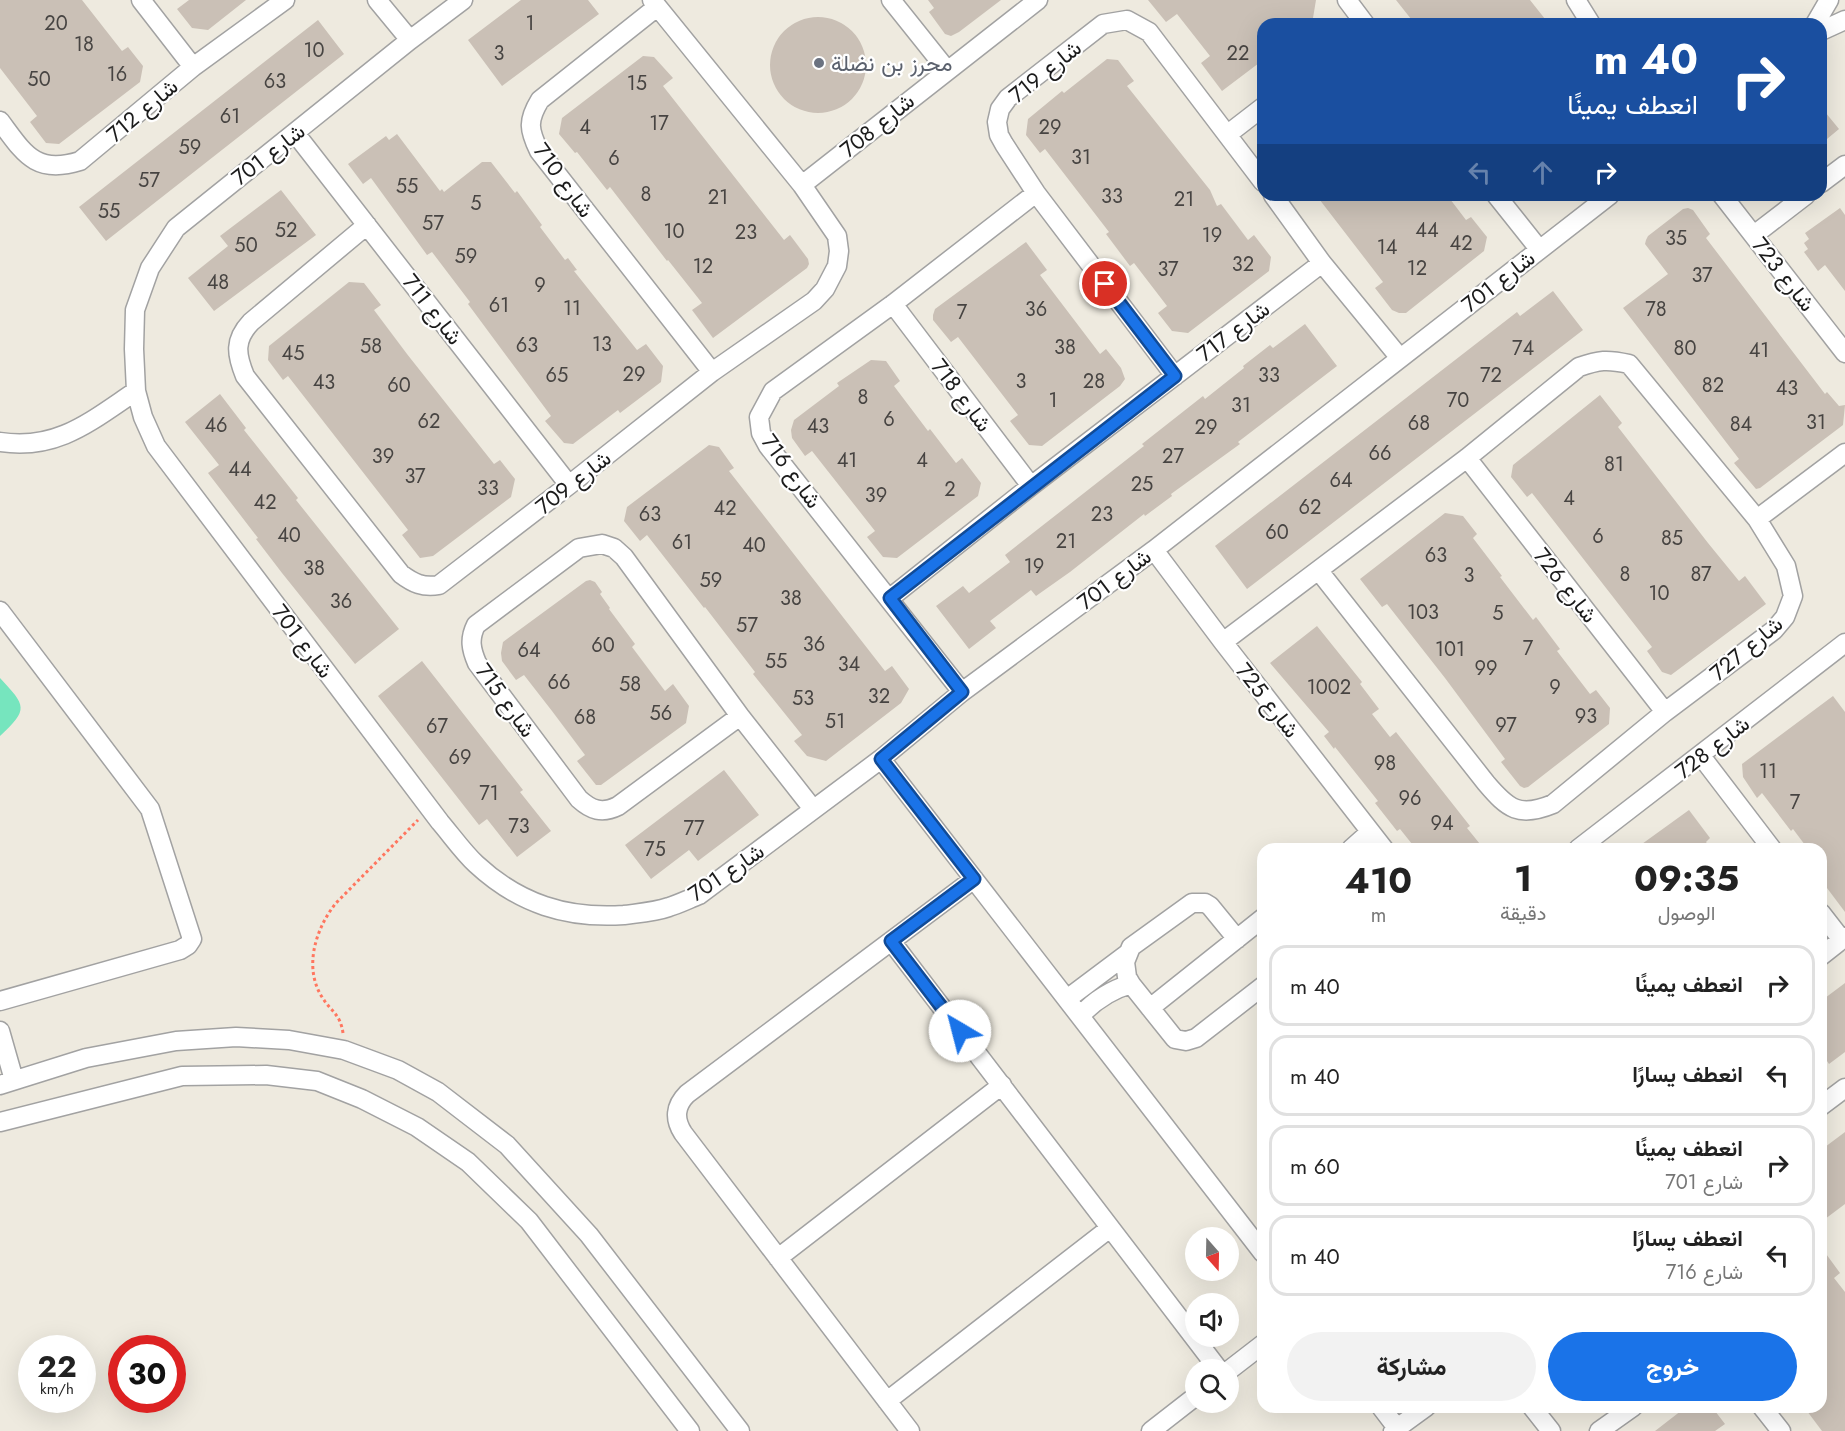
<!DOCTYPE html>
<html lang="ar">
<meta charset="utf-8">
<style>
:root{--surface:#fff;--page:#f2f2f2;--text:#222;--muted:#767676;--line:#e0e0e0;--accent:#1a73e8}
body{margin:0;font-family:Jost,Vazirmatn,sans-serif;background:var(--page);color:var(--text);direction:rtl;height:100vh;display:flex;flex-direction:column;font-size:22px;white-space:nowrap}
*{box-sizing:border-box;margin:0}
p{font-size:20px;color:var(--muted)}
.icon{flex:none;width:33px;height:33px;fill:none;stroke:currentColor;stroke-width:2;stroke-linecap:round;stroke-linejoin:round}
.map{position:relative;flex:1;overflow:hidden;direction:ltr}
.panel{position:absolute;left:1257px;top:843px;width:570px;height:570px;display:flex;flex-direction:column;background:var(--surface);border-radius:18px;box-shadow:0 6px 24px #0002;direction:rtl}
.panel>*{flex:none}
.top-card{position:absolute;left:1257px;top:18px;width:570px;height:183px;border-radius:18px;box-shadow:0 6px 24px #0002;direction:rtl;background:#1a4fa0;color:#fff;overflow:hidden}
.needle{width:39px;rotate:160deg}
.tools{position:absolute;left:1185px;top:1227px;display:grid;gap:12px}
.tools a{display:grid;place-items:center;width:54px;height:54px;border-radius:50%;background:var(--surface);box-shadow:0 6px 24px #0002;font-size:30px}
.speed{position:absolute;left:18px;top:1335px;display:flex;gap:12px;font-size:30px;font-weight:700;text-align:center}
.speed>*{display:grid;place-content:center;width:78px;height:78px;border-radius:50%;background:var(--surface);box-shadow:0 6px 24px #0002;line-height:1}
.speed small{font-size:15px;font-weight:400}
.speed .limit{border:9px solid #d22;background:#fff;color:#111}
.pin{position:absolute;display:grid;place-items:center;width:51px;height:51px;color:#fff;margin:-26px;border:3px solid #fff;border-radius:50%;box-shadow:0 2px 6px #0007}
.me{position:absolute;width:66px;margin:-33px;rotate:323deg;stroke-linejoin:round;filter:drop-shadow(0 0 4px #0008)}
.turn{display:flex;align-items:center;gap:21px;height:126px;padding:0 30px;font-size:27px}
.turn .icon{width:78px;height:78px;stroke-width:2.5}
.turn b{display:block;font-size:42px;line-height:51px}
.lanes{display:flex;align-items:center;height:57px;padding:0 30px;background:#0003;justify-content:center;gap:30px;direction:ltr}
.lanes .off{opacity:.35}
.eta{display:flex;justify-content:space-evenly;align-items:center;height:102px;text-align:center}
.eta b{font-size:36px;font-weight:700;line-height:42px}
.button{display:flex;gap:12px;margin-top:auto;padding:12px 30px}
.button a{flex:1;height:69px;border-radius:36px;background:var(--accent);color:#fff;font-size:24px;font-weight:700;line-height:69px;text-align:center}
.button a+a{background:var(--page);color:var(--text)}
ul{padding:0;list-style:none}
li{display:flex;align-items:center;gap:18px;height:81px;margin:0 12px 9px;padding:0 18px;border:3px solid var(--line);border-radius:18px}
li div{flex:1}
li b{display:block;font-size:22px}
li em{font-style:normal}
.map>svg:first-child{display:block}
</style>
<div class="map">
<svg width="1845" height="1431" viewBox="0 0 1845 1431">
<rect width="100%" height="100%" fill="#eeeadf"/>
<!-- pitch -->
<path fill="#76e5be" d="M0 678C26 706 29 709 0 736Z"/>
<!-- building -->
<path fill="#cac0b6" d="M0 0H82L122 51 128 47 143 66 140 82 59 144 46 143 30 122 37 116 0 68Z
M189 0H246L208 30 192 28 177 9Z
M521 0H588L599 14 502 86 468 40Z
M928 0H1001L959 32 951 36 945 34 929 12 934 8Z
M1148 0H1316L1312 24H1263V60L1222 91 1201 63 1210 56 1177 14 1166 22Z
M1396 0H1530L1549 24H1415Z
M770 65a48 48 0 1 1 96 0a48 48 0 1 1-96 0Z
M318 20 344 54 106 241 79 207Z
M643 56 654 57 673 78 663 86 784 240 790 235 808 259 809 264 807 268 713 338 692 310 702 303 668 260 667 261 610 187 607 190 577 152 575 153 559 134 562 118Z
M1107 59 1118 60 1134 81 1127 86 1210 190 1217 206 1221 204 1248 240 1254 235 1271 257 1269 271 1188 333 1172 331 1158 313 1167 306 1134 263 1130 266 1106 234 1109 232 1045 149 1040 153 1026 135 1028 119 1062 91 1064 93Z
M1821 107 1839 129 1821 144Z
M397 134 440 191 442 189 444 192 482 162H491L515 193 517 191 542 225 540 227 565 260 568 258 577 270 574 271 637 350 646 344 663 366 661 382 620 413 618 410 573 444 564 443 545 421 551 416 468 304 470 302 432 252 427 255 371 178 363 184 348 164 386 136 389 140Z
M281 190 316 235 214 311 188 278 228 246 220 236Z
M1316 195H1447L1466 220 1471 217 1487 237 1484 251 1406 313H1399L1392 310 1375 288 1383 282Z
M1688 208 1693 210 1710 234 1706 238 1825 394 1827 392 1839 406 1845 405 1843 425 1760 488 1756 489 1734 463 1739 459 1623 308 1668 274 1645 244 1646 240 1648 236 1683 209Z
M1840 208 1845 215V291L1825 265 1818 271 1804 252 1808 249 1804 243 1809 239 1805 233Z
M1026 242 1047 270 1040 275 1100 354 1106 349 1121 368 1125 379 1120 386 1042 446 1029 445 1010 421 1018 415 958 337 951 342 933 320V315L935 309Z
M349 282 364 283 381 305 374 310 407 354 494 464 500 460 515 479 511 497 433 556 420 558 402 535 408 530 288 376 283 380 268 360 269 346Z
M1553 291 1583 330 1247 589 1215 546 1517 312 1520 316Z
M1305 324 1337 366 1238 442 1240 444 1171 494 1172 496 1145 516 1144 514 1070 572 1036 596 1031 590 990 621 996 628 969 649 936 606 963 586 969 593 1010 562 1005 555 1144 446 1142 444 1203 396 1205 399 1244 368 1243 366 1270 345 1273 348Z
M871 360 886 361 900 381 894 386 928 431 930 429 956 463 962 458 981 483 978 496 897 558 883 557 867 537 875 531 812 451 805 456 792 438 791 430 794 420 839 386 837 383Z
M220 394 246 428 244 430 298 498 296 500 399 629 355 664 282 573 256 539 258 538 208 473 219 465 185 422Z
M1600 395 1622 423 1618 427 1708 543 1739 581 1745 576 1766 604 1671 675 1662 672 1647 651 1652 647 1532 493 1527 497 1511 477 1513 465Z
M709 445 719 447 734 468 729 471 885 671 892 666 909 689 901 703 826 761 807 756 794 741 802 735 753 674 755 672 705 607 704 608 647 535 640 541 624 521 627 507Z
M1445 513 1463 516 1477 534 1473 538 1502 576 1500 577 1533 620 1536 617 1560 649 1557 651 1590 694 1596 690 1610 708 1609 724 1528 787 1524 788 1520 786 1501 762 1505 759 1445 678 1387 604 1382 607 1360 579Z
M590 580 595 582 602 592 600 594 610 608 609 609 635 644 632 647 665 691 673 684 689 706 686 723 601 785H596L577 761 585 755 552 711 524 675 516 680 502 661 501 653 503 642 586 581Z
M1317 626 1362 682 1360 684 1379 709 1372 714 1390 737 1396 732 1470 826 1467 828 1484 849H1416L1400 829 1397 831 1375 803 1378 801 1335 747 1334 749 1324 736 1329 732 1270 663Z
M422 661 523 790 520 792 551 831 517 857 487 819 479 825 378 696Z
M1833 696 1845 712V912L1821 880V849H1808L1793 829 1791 831 1762 793 1757 798 1743 777 1742 764Z
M724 770 759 815 698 861 689 850 651 879 625 845Z
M1689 810 1710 838 1706 842 1711 849H1635Z
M1845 983V1052L1829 1064 1827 1061 1821 1065V1001Z
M1845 1132V1204L1821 1222V1150Z
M1821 1247 1840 1273 1834 1278 1845 1292V1431H1822L1804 1407H1821Z
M1686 1407H1712L1725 1424 1715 1431H1655Z"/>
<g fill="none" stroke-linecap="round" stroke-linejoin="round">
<defs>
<path id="minor" d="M141 0 193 67
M377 0 410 40
M463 0 410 40 176 228 150 268 135 310 134 349 136 391 143 417 156 446 440 822C452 836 463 852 476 864 519 904 567 919 624 915 639 913 655 912 669 907 679 904 689 899 699 895L881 759 962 692 1154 550 1610 195
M891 0 947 70
M1347 0 1365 24
M1576 0 1591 24
M657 7 540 100C527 121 529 130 539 151L712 372
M1815 24 1829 0
M1821 31 1845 20
M0 121C24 153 35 175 80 161L193 67 285 0
M295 133 569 485
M1228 134 1263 107
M1821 183 1845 165
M802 185 1038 0
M1273 195 1322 263 1400 358
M1496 195 1539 249
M1722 195 1845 353
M367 225 251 322C234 340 236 354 245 376L401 574C413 583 423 588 439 585L569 485 712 372 814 301 825 289 837 266 839 251 837 236 802 185 652 0
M1754 235 1806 195
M893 304 1031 486
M1175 376 1036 193 1004 144 999 135 997 122 1000 109 1008 98 1103 24 1127 20 1149 32 1263 182
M0 442C57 451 91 421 136 391
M1467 458 1665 712
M1757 519 1845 453
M1154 550 1223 642 1384 849
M890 598 1031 486 1322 263
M0 611 150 809 192 939 188 945 180 950 0 1001
M1223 642 1467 458 1579 367C1599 360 1607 359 1629 364L1757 519 1786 566 1793 596 1785 617 1774 630 1665 712 1553 804C1519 818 1508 809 1486 783L1319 571
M962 692 768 446 761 433 759 417 773 391 893 304 1036 193
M740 716 618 806C602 814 591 810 579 799L477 663C471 649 469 639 476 625L579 548 602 544 614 548 624 557 740 716 813 809
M1701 756 1772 849
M881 759 1263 1253
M1351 849 1370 832
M1578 849 1845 643
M1821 913 1842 940
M1237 939 1210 906 1205 903H1192L1131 947 1125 962 1127 977 1131 984 1175 1039 1186 1041 1196 1038 1263 986
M891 941 1219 1370
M1821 956 1845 937
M1067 999 1127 954
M1150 1008 1263 918
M1080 1016C1095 1000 1110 990 1131 984
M0 1031 14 1080
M0 1085 86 1058 176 1041 236 1037 289 1040 344 1050 398 1070 438 1092 507 1145 589 1235 740 1431
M1821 1106 1845 1088
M0 1122 182 1076 266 1075 317 1081 362 1099 417 1127 468 1162 529 1221 690 1431
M778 1258 1002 1085
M1228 1371 1263 1344
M887 1401 1110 1228
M1381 1407 1397 1428
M1532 1407 1551 1431
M1762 1407 1781 1431
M910 1431 683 1133C674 1119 675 1106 687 1094L974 879
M1151 1431 1196 1396
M1393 1431 1426 1407
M1599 1431 1633 1407"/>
</defs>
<!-- minor casing -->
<use href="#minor" stroke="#a2a2a2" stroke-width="21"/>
<!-- path -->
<path stroke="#ff765f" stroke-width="3" stroke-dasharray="3 3" stroke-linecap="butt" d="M343 1033C340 1013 331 1012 322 997 303 967 316 928 336 903L418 820"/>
<!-- minor -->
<use href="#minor" stroke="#fff" stroke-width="18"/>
</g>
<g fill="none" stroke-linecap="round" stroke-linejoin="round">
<defs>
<path id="route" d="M960 1031 891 941 974 879 881 759 962 692 890 598 1175 376 1105 284"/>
</defs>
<!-- route casing -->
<use href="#route" stroke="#114b97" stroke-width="15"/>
<!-- route -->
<use href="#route" stroke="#1a73e8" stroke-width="10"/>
</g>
<!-- markers -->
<circle fill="#6b7280" stroke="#fff" stroke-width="2" cx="819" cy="63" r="6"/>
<g text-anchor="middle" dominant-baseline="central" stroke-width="4.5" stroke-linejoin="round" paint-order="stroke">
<!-- number labels -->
<g font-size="20" fill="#474442">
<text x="56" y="23">20</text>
<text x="530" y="23">1</text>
<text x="84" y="44">18</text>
<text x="314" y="50">10</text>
<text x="499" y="53">3</text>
<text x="1238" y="53">22</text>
<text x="117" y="74">16</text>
<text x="39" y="79">50</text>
<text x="275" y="81">63</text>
<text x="637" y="83">15</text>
<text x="230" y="116">61</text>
<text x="659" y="123">17</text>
<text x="585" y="127">4</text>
<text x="1050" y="127">29</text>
<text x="190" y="147">59</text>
<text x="1081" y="157">31</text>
<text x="614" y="158">6</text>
<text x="149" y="180">57</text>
<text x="407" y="186">55</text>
<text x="646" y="194">8</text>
<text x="1112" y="196">33</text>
<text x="718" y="197">21</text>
<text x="1184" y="199">21</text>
<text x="476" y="203">5</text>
<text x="109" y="211">55</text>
<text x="433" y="223">57</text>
<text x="286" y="230">52</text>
<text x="1427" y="230">44</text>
<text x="674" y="231">10</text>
<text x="746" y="232">23</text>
<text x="1212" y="235">19</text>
<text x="1676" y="238">35</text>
<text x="1461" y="243">42</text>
<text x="246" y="245">50</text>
<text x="1387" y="247">14</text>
<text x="466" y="256">59</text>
<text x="1243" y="264">32</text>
<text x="703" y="266">12</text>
<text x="1417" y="268">12</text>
<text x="1168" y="269">37</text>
<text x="1702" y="275">37</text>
<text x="218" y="282">48</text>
<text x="540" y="285">9</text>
<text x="499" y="305">61</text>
<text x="572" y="308">11</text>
<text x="1036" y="309">36</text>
<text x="1656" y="309">78</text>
<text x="962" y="312">7</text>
<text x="602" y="344">13</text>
<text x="527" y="345">63</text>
<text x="371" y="346">58</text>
<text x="1065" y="347">38</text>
<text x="1523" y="348">74</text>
<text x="1685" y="348">80</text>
<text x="1759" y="350">41</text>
<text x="293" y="353">45</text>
<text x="634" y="374">29</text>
<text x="557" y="375">65</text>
<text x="1269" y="375">33</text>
<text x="1491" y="375">72</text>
<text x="1021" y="381">3</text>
<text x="1094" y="381">28</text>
<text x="324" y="382">43</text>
<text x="399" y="385">60</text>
<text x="1713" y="385">82</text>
<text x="1787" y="388">43</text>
<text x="863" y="397">8</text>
<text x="1053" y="400">1</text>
<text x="1458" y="400">70</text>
<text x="1241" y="405">31</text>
<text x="889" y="419">6</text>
<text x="429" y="421">62</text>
<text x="1816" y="422">31</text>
<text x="1419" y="423">68</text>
<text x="1741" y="424">84</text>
<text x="216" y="425">46</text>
<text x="818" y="426">43</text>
<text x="1206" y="427">29</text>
<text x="1380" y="453">66</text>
<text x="383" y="456">39</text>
<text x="1173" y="456">27</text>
<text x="847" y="460">41</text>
<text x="922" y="460">4</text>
<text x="1614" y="464">81</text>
<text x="240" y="469">44</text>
<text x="415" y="476">37</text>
<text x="1341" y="480">64</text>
<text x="1142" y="484">25</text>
<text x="488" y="488">33</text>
<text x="950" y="489">2</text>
<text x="876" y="495">39</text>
<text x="1569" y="498">4</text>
<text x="265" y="502">42</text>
<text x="1310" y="507">62</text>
<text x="725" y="508">42</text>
<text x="650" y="514">63</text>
<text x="1102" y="514">23</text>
<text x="1277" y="532">60</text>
<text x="289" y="535">40</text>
<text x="1598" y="536">6</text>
<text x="1672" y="538">85</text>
<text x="1066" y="541">21</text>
<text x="682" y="542">61</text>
<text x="754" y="545">40</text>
<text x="1436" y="555">63</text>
<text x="1034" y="566">19</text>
<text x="314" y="568">38</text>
<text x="1625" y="574">8</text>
<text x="1701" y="574">87</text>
<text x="1469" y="575">3</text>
<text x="711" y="580">59</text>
<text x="1659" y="593">10</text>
<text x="791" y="598">38</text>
<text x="341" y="601">36</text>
<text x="1423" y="612">103</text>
<text x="1498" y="613">5</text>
<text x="747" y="625">57</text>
<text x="814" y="644">36</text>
<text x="603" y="645">60</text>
<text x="1528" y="648">7</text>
<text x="1450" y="649">101</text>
<text x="529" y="650">64</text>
<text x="776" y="661">55</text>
<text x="849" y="664">34</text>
<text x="1486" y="668">99</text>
<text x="559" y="682">66</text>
<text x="630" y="684">58</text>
<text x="1329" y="687">1002</text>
<text x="1555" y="687">9</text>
<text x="879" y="696">32</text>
<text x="803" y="698">53</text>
<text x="661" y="713">56</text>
<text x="1586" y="716">93</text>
<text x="585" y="717">68</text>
<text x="835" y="721">51</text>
<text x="1506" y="725">97</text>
<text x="437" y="726">67</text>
<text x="460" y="757">69</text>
<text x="1385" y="763">98</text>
<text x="1768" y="771">11</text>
<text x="489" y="793">71</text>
<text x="1410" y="798">96</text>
<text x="1795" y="802">7</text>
<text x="1442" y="823">94</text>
<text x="519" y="826">73</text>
<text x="694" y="828">77</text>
<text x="655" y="849">75</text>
</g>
<!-- worship labels -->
<g font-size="22" fill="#5b616d" stroke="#fff" text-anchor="start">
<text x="831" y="63">محرز بن نضلة</text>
</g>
<!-- street labels -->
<g font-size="22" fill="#1b1b1b" stroke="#fff">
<text transform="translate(1045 71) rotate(-39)">شارع 719</text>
<text transform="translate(142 110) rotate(-40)">شارع 712</text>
<text transform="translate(877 125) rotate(-39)">شارع 708</text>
<text transform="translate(268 154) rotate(-38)">شارع 701</text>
<text transform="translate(564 180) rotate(54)">شارع 710</text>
<text transform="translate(1784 274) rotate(52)">شارع 723</text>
<text transform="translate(1498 281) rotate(-38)">شارع 701</text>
<text transform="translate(433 309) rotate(52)">شارع 711</text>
<text transform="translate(1233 331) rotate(-37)">شارع 717</text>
<text transform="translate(962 395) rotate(53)">شارع 718</text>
<text transform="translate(792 471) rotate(54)">شارع 716</text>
<text transform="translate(573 482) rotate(-38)">شارع 709</text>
<text transform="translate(1114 579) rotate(-37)">شارع 701</text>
<text transform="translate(1566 585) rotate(52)">شارع 726</text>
<text transform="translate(303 641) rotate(53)">شارع 701</text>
<text transform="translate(1746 648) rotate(-40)">شارع 727</text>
<text transform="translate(506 700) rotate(54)">شارع 715</text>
<text transform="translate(1268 700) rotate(52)">شارع 725</text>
<text transform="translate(1712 747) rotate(-38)">شارع 728</text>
<text transform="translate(726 872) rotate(-34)">شارع 701</text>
</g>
</g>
</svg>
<div class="tools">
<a><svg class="needle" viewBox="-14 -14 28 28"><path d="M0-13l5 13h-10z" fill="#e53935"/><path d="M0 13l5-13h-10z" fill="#767676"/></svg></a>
<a><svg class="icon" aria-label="sound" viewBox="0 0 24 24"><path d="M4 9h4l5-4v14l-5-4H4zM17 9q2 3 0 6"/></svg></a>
<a><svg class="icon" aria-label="search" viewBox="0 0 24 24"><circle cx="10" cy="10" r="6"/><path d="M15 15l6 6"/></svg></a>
</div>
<div class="speed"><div>22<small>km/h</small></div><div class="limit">30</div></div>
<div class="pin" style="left:1105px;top:284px;background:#d93025"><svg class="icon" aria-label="arrive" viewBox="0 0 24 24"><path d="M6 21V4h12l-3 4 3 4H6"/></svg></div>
<svg class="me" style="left:960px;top:1031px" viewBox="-20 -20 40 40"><circle r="19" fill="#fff"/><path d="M0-13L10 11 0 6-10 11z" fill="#1a73e8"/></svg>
<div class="top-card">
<div class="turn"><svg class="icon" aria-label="right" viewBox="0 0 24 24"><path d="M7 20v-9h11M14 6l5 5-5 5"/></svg><div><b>40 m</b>انعطف يمينًا</div></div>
<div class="lanes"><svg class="icon off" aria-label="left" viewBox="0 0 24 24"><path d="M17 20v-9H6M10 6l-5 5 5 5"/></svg><svg class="icon off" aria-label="ahead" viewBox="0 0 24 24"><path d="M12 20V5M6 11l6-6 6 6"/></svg><svg class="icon" aria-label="right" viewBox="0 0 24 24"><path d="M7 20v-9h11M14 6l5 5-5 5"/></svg></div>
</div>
<section class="panel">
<div class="eta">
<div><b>09:35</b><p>الوصول</p></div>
<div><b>1</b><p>دقيقة</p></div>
<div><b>410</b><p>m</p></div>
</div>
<ul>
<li><svg class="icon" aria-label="right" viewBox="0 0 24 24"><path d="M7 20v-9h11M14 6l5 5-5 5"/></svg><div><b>انعطف يمينًا</b></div><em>40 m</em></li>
<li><svg class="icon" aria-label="left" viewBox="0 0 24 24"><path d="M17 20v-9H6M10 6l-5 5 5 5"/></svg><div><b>انعطف يسارًا</b></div><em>40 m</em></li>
<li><svg class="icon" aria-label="right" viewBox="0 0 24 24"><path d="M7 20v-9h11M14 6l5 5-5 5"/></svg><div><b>انعطف يمينًا</b><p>شارع 701</p></div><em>60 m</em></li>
<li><svg class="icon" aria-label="left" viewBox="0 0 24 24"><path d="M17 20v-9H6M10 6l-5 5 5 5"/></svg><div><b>انعطف يسارًا</b><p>شارع 716</p></div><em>40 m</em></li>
</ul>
<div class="button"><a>خروج</a><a>مشاركة</a></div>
</section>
</div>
